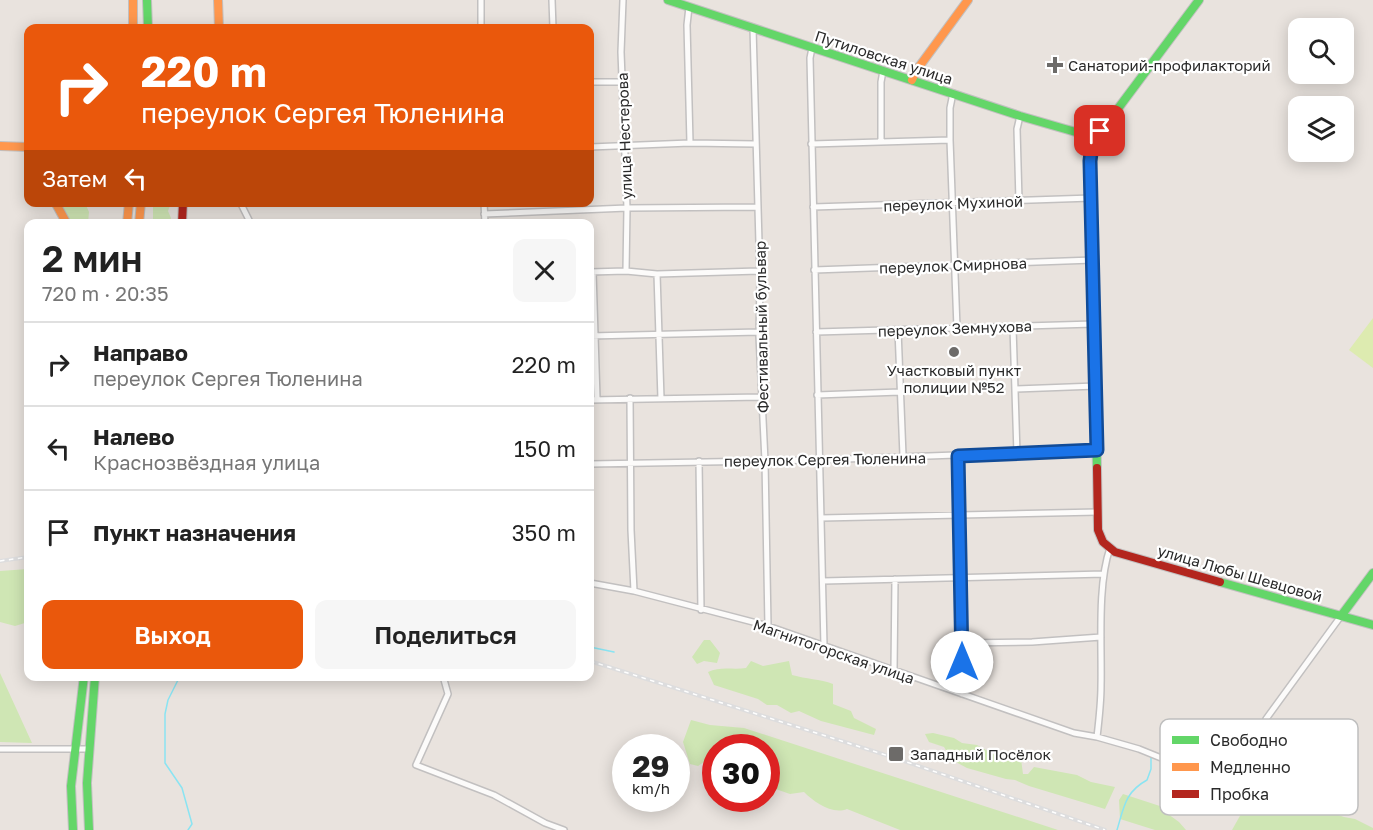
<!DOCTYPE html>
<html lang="ru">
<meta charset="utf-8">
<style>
:root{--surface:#fff;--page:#f6f6f6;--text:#222;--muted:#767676;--line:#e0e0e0;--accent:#ea580c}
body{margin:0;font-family:"Golos Text",sans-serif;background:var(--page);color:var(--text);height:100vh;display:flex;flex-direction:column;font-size:22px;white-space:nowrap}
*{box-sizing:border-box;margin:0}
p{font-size:20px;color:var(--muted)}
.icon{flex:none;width:33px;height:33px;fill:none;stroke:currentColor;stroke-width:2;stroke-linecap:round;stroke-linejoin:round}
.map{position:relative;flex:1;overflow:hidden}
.side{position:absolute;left:24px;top:219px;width:570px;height:462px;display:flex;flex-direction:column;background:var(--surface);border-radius:12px;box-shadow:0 3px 15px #0003}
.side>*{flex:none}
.top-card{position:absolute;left:24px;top:24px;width:570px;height:183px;border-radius:12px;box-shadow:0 3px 15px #0003;background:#ea580c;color:#fff;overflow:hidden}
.controls{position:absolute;left:1288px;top:18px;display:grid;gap:12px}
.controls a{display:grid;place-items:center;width:66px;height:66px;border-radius:12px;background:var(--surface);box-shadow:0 3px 15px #0003;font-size:30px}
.speed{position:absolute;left:612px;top:734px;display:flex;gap:12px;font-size:30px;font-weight:700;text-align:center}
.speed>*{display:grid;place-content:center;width:78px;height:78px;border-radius:50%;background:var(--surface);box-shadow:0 3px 15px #0003;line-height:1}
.speed small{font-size:15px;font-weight:400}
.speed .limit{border:9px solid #d22;background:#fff;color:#111}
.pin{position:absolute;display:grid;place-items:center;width:51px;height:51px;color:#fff;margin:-26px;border-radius:12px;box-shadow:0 3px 9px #0006}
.me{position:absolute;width:66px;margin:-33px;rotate:0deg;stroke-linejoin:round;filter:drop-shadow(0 0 4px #0008)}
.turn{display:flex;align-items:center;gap:21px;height:126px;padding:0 18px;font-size:27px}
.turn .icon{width:78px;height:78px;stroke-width:2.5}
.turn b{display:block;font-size:42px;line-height:51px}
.then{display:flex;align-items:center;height:57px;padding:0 18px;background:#0003;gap:12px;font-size:22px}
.round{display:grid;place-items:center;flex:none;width:63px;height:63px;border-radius:12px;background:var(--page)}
.head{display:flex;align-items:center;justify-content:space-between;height:102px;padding:0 18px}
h1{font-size:36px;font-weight:600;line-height:45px}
.action{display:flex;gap:12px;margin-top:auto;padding:12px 18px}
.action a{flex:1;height:69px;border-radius:12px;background:var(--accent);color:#fff;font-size:24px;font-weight:600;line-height:69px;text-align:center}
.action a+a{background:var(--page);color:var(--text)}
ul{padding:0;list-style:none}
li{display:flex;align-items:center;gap:18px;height:84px;padding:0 18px;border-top:2px solid var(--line)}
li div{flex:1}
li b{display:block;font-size:22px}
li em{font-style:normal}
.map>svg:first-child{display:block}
</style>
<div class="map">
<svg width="1373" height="830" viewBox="0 0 1373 830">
<rect width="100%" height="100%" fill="#e9e3de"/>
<!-- green -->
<path fill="#cfe6b4" d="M58 203H85L89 212 88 223H70Z
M153 203H171L168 211 171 218 170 223H153Z
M28 569V622L15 626 0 622V571Z
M704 640H710L720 653 717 663 704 661 697 664 692 657Z
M751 661 763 666 789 661 792 675C806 679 820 679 833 684V704L851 711 854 718 876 729 874 735 821 721 799 711 791 713 777 705H767L758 699 714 685 708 672C720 666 732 670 746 668Z
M0 673 32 743 0 742Z
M691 720 710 725 744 728 1058 830H900L847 809C832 815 814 802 804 792L790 794 767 786 766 747H716L715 769 704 762 698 766 690 764 683 742Z
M933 733 954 738 962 743 977 745 995 755 1021 759 1023 774H1028L1034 767 1077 775 1091 782 1115 787 1105 809 1029 786 1015 780 1006 779 967 768 952 760 944 747 929 742 925 734Z
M1266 786H1276L1281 789 1279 795 1344 817 1355 819 1373 828V830H1232L1241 814 1238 801 1239 792 1254 788 1264 789Z
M1123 794 1166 808 1168 814 1179 822 1186 830H1155L1120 819 1119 800Z"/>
<!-- pitch -->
<path fill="#ddebb0" d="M1373 318V368L1349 350Z"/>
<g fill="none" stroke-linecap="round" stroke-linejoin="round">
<!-- stream -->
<path stroke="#8ae4f2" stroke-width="1.5" d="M590 647 614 652
M180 676 168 700 165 714V763L182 788 192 824 188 830
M1117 830C1124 807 1125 792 1147 780L1151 769V757"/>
<defs>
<path id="street" d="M481 0V28
M552 0 553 28
M623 0 621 52 627 208 626 271
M689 7 687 25 690 143
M753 28 760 279 759 336 765 461 768 626
M812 48 810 58 824 646
M590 82H621
M953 93 950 108V140L957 328
M881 141V82L883 71
M811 144 950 140
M590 147 690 143 755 144
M1019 201 1017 129 1020 116
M240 202 251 224
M484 202 485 224
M813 207 1092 198
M484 214 627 208 757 207
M814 270 1093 260
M590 272 626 271 657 274 759 271
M593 272 597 399
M657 274 661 399
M1013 327 1017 454
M898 330 903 456
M816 332 1094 324
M590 336 759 332
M1015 389 1096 386
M817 395 900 392
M630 398 631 530 634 591
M590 400 761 397
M958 456 962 577V694
M699 461 701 610
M590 464 818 460 1097 450
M821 518 1098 512
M823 581 1104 574
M590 583 634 591 768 626 1074 733 1097 737 1139 749 1181 766 1195 767 1246 763 1269 730 1266 719 1341 616
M962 643 1032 642 1101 637
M894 670 895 579
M443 676 448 694 416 765 494 795 545 823 564 830
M1097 737C1099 720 1101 703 1101 686 1102 646 1097 585 1110 548
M0 749H89"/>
<path id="fast" d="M147 0 148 28
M668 0 1020 116 1093 137
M1097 468 1090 161 1093 137 1105 126 1199 0
M1220 582 1373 625
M1341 616 1373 573
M73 830 71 786 84 676
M89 830 87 783 95 676"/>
<path id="slow" d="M133 0V28
M218 0 219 28
M912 80 916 71 968 0
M0 146 28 147
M55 202 67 224
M127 224 129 202
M139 224 141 202"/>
<path id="jam" d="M182 224 183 202
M1097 468 1098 530 1103 542 1115 552 1220 582"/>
</defs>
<!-- street casing -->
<use href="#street" stroke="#c2c0c0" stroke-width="8"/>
<!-- fast casing -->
<use href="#fast" stroke="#c2c0c0" stroke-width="10"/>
<!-- slow casing -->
<use href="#slow" stroke="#c2c0c0" stroke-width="10"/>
<!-- jam casing -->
<use href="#jam" stroke="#c2c0c0" stroke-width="10"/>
<!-- street -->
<use href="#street" stroke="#fcfbfa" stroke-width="5"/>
<!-- fast -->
<use href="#fast" stroke="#63d668" stroke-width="8"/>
<!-- slow -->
<use href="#slow" stroke="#ff974d" stroke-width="8"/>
<!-- jam -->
<use href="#jam" stroke="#b3261e" stroke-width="8"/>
<defs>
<path id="rail" d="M0 561 28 557
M590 661 895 758 1105 830"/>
</defs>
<!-- rail casing -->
<use href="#rail" stroke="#ddddde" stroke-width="4"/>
<!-- rail -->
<use href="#rail" stroke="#fff" stroke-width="1.5" stroke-dasharray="4.5" stroke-linecap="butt"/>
</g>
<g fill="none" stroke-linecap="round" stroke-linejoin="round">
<defs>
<path id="route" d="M962 662 958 456 1097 450 1090 161 1093 137 1100 131"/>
</defs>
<!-- route casing -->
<use href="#route" stroke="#114b97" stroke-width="15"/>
<!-- route -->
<use href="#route" stroke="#1a73e8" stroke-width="10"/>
</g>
<!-- markers -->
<g fill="#6d6b69" stroke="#fff" stroke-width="2">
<path d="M1052 56h6v6h6v6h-6v6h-6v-6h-6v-6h6z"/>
<circle cx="954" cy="352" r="6"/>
<rect x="888" y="746" width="16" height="16" rx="3"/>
</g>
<g text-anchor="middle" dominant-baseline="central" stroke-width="4.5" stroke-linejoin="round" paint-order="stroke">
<!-- street labels -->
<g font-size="15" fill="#2a2a2a" stroke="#fff">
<text transform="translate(884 57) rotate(18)">Путиловская улица</text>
<text transform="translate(624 136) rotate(-92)">улица Нестерова</text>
<text transform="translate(953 203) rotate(-2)">переулок Мухиной</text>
<text transform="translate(953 265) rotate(-2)">переулок Смирнова</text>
<text transform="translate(761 327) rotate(-91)">Фестивальный бульвар</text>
<text transform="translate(955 328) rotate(-2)">переулок Земнухова</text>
<text transform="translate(825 459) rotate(-1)">переулок Сергея Тюленина</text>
<text transform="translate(1240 573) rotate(16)">улица Любы Шевцовой</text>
<text transform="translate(834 651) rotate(19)">Магнитогорская улица</text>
</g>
<!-- poi labels -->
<g font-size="15" fill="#2a2a2a" stroke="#fff" text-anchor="start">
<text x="1068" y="65">Cанаторий-профилакторий</text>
<text x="954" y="370" text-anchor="middle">Участковый пункт<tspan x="954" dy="17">полиции №52</tspan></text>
<text x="910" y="754">Западный Посёлок</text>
</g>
</g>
<!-- legend -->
<rect x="1160" y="719" width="198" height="96" rx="9" fill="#fff" stroke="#bfbfbf" stroke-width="1.5"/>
<rect x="1172" y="736" width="27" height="8" fill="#63d668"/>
<rect x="1172" y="763" width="27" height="8" fill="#ff974d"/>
<rect x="1172" y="790" width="27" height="8" fill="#b3261e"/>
<g font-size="16" fill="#2a2a2a">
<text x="1210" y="746">Свободно</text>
<text x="1210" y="773">Медленно</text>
<text x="1210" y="800">Пробка</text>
</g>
</svg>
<div class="controls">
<a><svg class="icon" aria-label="search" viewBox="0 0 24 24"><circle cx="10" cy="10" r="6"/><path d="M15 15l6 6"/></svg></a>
<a><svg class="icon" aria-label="layers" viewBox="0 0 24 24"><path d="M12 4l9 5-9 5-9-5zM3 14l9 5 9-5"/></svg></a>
</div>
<div class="speed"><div>29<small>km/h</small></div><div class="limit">30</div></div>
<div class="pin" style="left:1100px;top:131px;background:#d93025"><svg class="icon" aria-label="arrive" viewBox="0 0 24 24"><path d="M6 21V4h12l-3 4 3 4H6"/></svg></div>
<svg class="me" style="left:962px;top:662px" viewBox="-20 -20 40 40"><circle r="19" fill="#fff"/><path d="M0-13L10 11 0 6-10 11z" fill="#1a73e8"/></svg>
<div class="top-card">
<div class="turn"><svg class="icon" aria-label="right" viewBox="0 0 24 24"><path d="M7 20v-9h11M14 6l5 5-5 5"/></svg><div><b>220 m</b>переулок Сергея Тюленина</div></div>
<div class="then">Затем<svg class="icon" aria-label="left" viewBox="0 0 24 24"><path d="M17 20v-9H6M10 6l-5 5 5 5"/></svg></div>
</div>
<section class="side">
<div class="head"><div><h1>2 мин</h1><p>720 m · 20:35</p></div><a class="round"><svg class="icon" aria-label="close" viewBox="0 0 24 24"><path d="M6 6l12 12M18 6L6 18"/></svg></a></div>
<ul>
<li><svg class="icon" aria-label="right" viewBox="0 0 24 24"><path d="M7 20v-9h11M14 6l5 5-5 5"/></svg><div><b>Направо</b><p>переулок Сергея Тюленина</p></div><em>220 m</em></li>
<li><svg class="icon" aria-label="left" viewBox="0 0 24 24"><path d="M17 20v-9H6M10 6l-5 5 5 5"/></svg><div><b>Налево</b><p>Краснозвёздная улица</p></div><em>150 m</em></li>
<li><svg class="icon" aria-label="arrive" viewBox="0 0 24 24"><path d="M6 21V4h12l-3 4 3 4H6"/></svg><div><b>Пункт назначения</b></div><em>350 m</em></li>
</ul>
<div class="action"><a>Выход</a><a>Поделиться</a></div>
</section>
</div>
